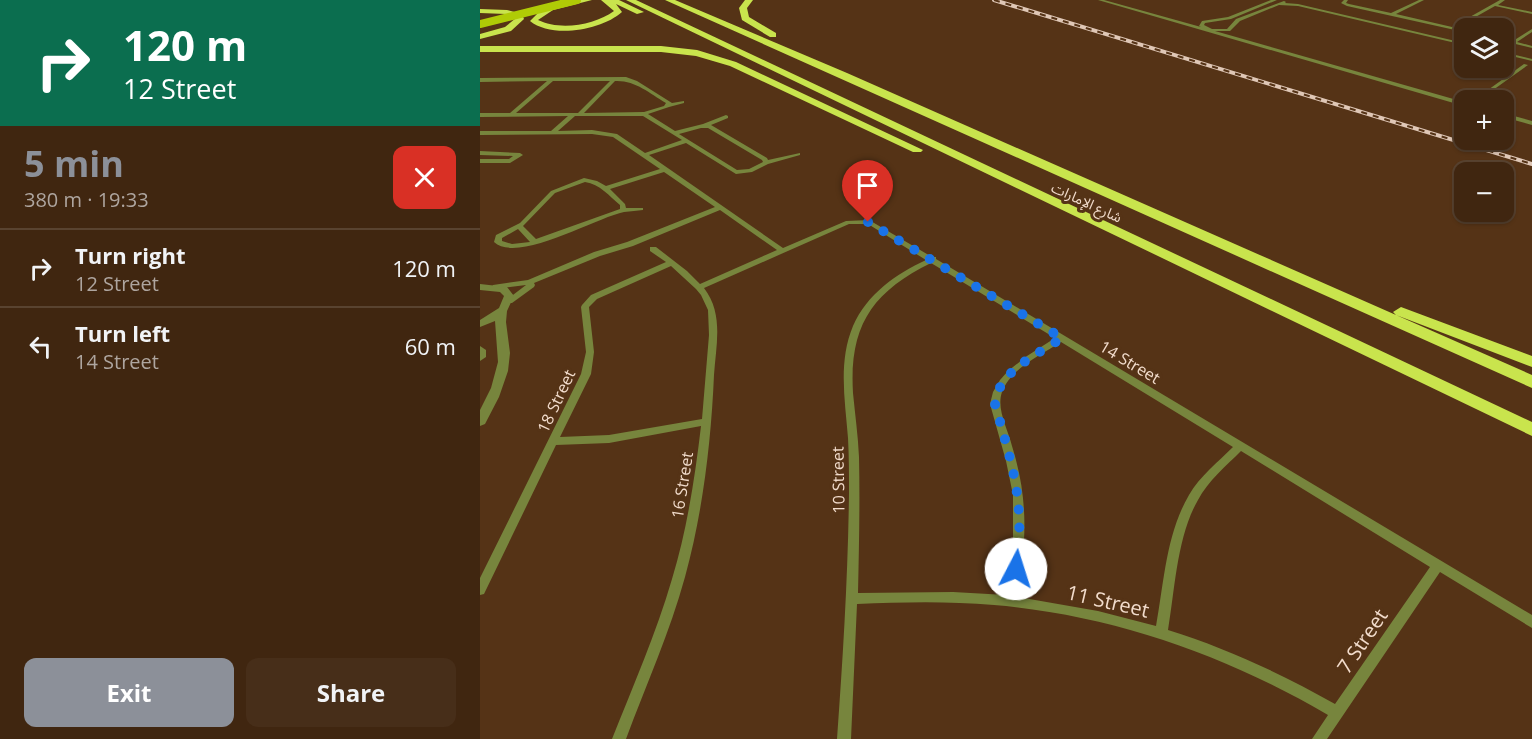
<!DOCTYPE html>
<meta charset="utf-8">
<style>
:root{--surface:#402610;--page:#472e19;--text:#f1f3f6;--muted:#aea59f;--line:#594330;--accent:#8c9099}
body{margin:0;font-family:"Open Sans","Noto Sans Arabic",sans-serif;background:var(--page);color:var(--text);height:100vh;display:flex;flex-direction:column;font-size:22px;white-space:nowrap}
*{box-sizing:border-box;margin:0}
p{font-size:20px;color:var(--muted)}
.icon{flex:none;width:33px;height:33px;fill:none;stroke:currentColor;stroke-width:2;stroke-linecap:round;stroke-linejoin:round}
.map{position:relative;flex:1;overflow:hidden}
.sheet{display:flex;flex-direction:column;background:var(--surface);width:480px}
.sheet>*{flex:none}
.guide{background:#0b6e4f;color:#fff;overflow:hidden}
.controls{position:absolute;left:974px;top:18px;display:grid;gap:12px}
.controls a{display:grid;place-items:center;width:60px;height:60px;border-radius:12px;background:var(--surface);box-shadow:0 2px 4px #0004,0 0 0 2px var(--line);font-size:30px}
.pin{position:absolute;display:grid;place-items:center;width:51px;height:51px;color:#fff;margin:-62px -26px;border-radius:50% 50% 50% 0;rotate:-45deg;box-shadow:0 0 6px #0007}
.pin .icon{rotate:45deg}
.me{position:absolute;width:66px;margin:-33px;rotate:5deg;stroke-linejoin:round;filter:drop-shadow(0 0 4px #0008)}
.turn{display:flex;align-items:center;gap:21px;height:126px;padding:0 24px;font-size:27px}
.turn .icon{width:78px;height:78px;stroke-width:2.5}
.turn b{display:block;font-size:42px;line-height:51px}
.round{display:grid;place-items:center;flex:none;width:63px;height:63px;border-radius:12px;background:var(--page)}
.summary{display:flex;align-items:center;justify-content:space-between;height:102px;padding:0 24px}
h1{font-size:36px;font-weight:700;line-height:45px;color:var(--accent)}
.action{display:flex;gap:12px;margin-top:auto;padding:12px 24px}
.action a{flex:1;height:69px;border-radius:12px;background:var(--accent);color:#fff;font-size:24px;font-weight:700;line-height:69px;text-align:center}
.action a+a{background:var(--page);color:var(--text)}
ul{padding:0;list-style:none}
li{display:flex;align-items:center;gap:18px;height:78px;padding:0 24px;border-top:2px solid var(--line)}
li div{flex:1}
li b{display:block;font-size:22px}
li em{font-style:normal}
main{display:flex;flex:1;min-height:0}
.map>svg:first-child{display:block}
</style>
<main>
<section class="sheet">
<div class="guide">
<div class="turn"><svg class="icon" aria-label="right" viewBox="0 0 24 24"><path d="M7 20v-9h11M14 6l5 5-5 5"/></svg><div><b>120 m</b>12 Street</div></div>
</div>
<div class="summary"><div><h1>5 min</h1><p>380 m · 19:33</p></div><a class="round" style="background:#d93025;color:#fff"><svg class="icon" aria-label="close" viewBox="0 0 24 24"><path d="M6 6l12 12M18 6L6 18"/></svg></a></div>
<ul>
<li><svg class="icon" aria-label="right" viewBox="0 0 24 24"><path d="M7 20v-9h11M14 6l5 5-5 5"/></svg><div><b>Turn right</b><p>12 Street</p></div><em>120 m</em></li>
<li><svg class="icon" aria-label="left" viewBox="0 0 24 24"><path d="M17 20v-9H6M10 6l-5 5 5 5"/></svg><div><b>Turn left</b><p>14 Street</p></div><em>60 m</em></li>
</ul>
<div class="action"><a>Exit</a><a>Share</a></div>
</section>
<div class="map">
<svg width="1052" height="739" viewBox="0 0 1052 739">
<rect width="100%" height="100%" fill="#553316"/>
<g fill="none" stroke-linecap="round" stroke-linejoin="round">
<!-- minor -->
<path fill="#77853d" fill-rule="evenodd" d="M618 0H624L721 27 719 26 722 21 748 17 791 0H797L751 19 725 23 724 25 732 29H747L756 19 804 1 806 2 805 3 818 4 984 43V45L818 6 799 5 760 21 750 31H735L984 102V106Z
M864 0H868L866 3 869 4 911 13 939 0H944L916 14 972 27 1020 0H1025L1018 5 1052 12V14L1015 6 976 28 984 30V32L867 6 861 3Z
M1052 29V32L1037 42 1052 46V48L1023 41V39L1033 41Z
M1023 52 1052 59V61L1023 54Z
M1044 64 1048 65 999 100H994Z
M146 77 157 81 192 103 204 101V103L189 107 168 114 195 131 223 124 246 115 248 116V118L231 125 287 158 288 160 320 153V155L288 164 272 172 256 174 206 143 169 155 303 248 366 221 389 220 452 257H456V259L1052 615V628L960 572 847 739H832L848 715C746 655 632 615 514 605 468 601 423 602 377 604L371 739H357C363 657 368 575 369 493 369 475 369 456 368 438 365 400 358 362 373 326 387 294 416 274 446 260L388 224H369L224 288C244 314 236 345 234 375 231 443 223 511 205 577 190 632 166 685 146 739H132C153 686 176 634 192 579 207 530 215 477 221 426L129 443 76 445 4 594 0 595V578L101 374 106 352 101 307 102 305 111 295 186 262 170 251V247H176L207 271 220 284 297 250 240 210 153 246 120 256 54 283 55 285 54 287 32 303H29L25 301 46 285 13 289 12 287 13 285 48 280 114 252 147 242 235 207 184 172 130 189 145 204 146 208H163V210C157 211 151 211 144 212 115 218 38 264 14 242L16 235 40 223 71 191 104 178 117 181 126 186 180 169 133 137 112 134 0 135V131H71L88 116 0 117V113H30L67 81 0 82V78ZM73 81H130L98 113H36ZM135 81C155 80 169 93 186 103L184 106 164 112 104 113ZM95 116H163L202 140 165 153 137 134 112 130 78 131ZM221 128H228L282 160 283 162 269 169 257 170 199 134ZM105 182C120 184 129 196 140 205V209L56 239 43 226 75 193ZM38 229 50 242 32 244 22 241V238ZM451 263 575 338 547 356 528 371 520 380 513 392 510 404 526 461 533 495V540L526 595 473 592 378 593C379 548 380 502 379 457 378 435 375 414 373 393 369 326 392 292 451 263ZM191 266 216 289 221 295 228 310 229 335 222 419 129 435 80 437 111 374 114 352 109 307 117 299ZM581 342 753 447C738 462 720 476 709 495 686 534 684 583 676 626L618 611 538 597C546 540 549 501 532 446 528 429 516 409 522 392 531 368 561 355 581 342ZM761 451 950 567 855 704C802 674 746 648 688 630 695 589 697 536 718 500 728 481 746 466 761 451Z
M1023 113 1052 121V125L1023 117Z
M0 151 40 153 43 155 30 163H0V159H29L33 156 0 155Z"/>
<!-- tertiary -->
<path fill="#77853d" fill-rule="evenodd" d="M0 284 27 287 34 296 27 311 26 322 30 353 28 371 19 397 5 424 0 426V410L11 388 18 362 15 321 0 327V320L19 308 24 296 20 292 0 290Z
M0 346 6 350V357L0 361Z"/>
<!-- motorway -->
<path fill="#c9e44d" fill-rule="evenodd" d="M95 0H112L73 10 58 20C80 31 115 25 134 11L121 0H139L164 12 157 14 136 4 142 12C122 30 72 39 50 21L61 10Z
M146 0H156L1052 422V436Z
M185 0H195L367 73 1052 375V388Z
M265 0H273L267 8 269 17 296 33V37H290L262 20 259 8Z
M0 9 27 10 42 14 44 19 31 31 0 39V34L25 27 36 18 26 14 0 13Z
M0 46H181L217 50 256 62 443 150 441 152H433L250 66 216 56 181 52H0Z
M921 307 1052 356V367L916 315 913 312Z"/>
<defs>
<path id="rail" d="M514 0 1052 164"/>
</defs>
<!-- rail casing -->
<use href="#rail" stroke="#dfc7b6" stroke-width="4"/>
<!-- rail -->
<use href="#rail" stroke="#553316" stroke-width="2" stroke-dasharray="6" stroke-linecap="butt"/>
<!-- primary-bridge -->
<path stroke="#b0cb06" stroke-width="8" d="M0 24 97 0"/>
</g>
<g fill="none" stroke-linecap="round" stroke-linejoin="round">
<!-- route -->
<path stroke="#1a73e8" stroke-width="10" stroke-dasharray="0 18" d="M388 222 582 338C557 355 518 371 515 404 532 465 546 503 536 569"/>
</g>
<g text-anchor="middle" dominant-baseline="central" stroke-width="6" stroke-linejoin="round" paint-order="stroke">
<!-- far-street labels -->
<g font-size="14" fill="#f2dccc" stroke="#553316">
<text transform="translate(607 202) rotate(25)">شارع الإمارات</text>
</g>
<!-- street labels -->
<g font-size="16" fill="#f2dccc" stroke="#553316">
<text transform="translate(650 362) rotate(31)">14 Street</text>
<text transform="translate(76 401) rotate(-65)">18 Street</text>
<text transform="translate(358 480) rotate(-91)">10 Street</text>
<text transform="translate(202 485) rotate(-81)">16 Street</text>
</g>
<!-- near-street labels -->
<g font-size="20" fill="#f2dccc" stroke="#553316">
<text transform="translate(628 601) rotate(13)">11 Street</text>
<text transform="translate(882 641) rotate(-56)">7 Street</text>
</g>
</g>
</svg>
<div class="controls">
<a><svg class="icon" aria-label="layers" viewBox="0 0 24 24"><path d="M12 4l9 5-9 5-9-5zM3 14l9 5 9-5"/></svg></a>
<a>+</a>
<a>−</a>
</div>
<div class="pin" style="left:388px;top:222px;background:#d93025"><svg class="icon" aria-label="arrive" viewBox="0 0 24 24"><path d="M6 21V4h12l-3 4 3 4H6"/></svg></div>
<svg class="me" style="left:536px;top:569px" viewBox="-20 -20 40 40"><circle r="19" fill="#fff"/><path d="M0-13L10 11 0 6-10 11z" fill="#1a73e8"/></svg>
</div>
</main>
